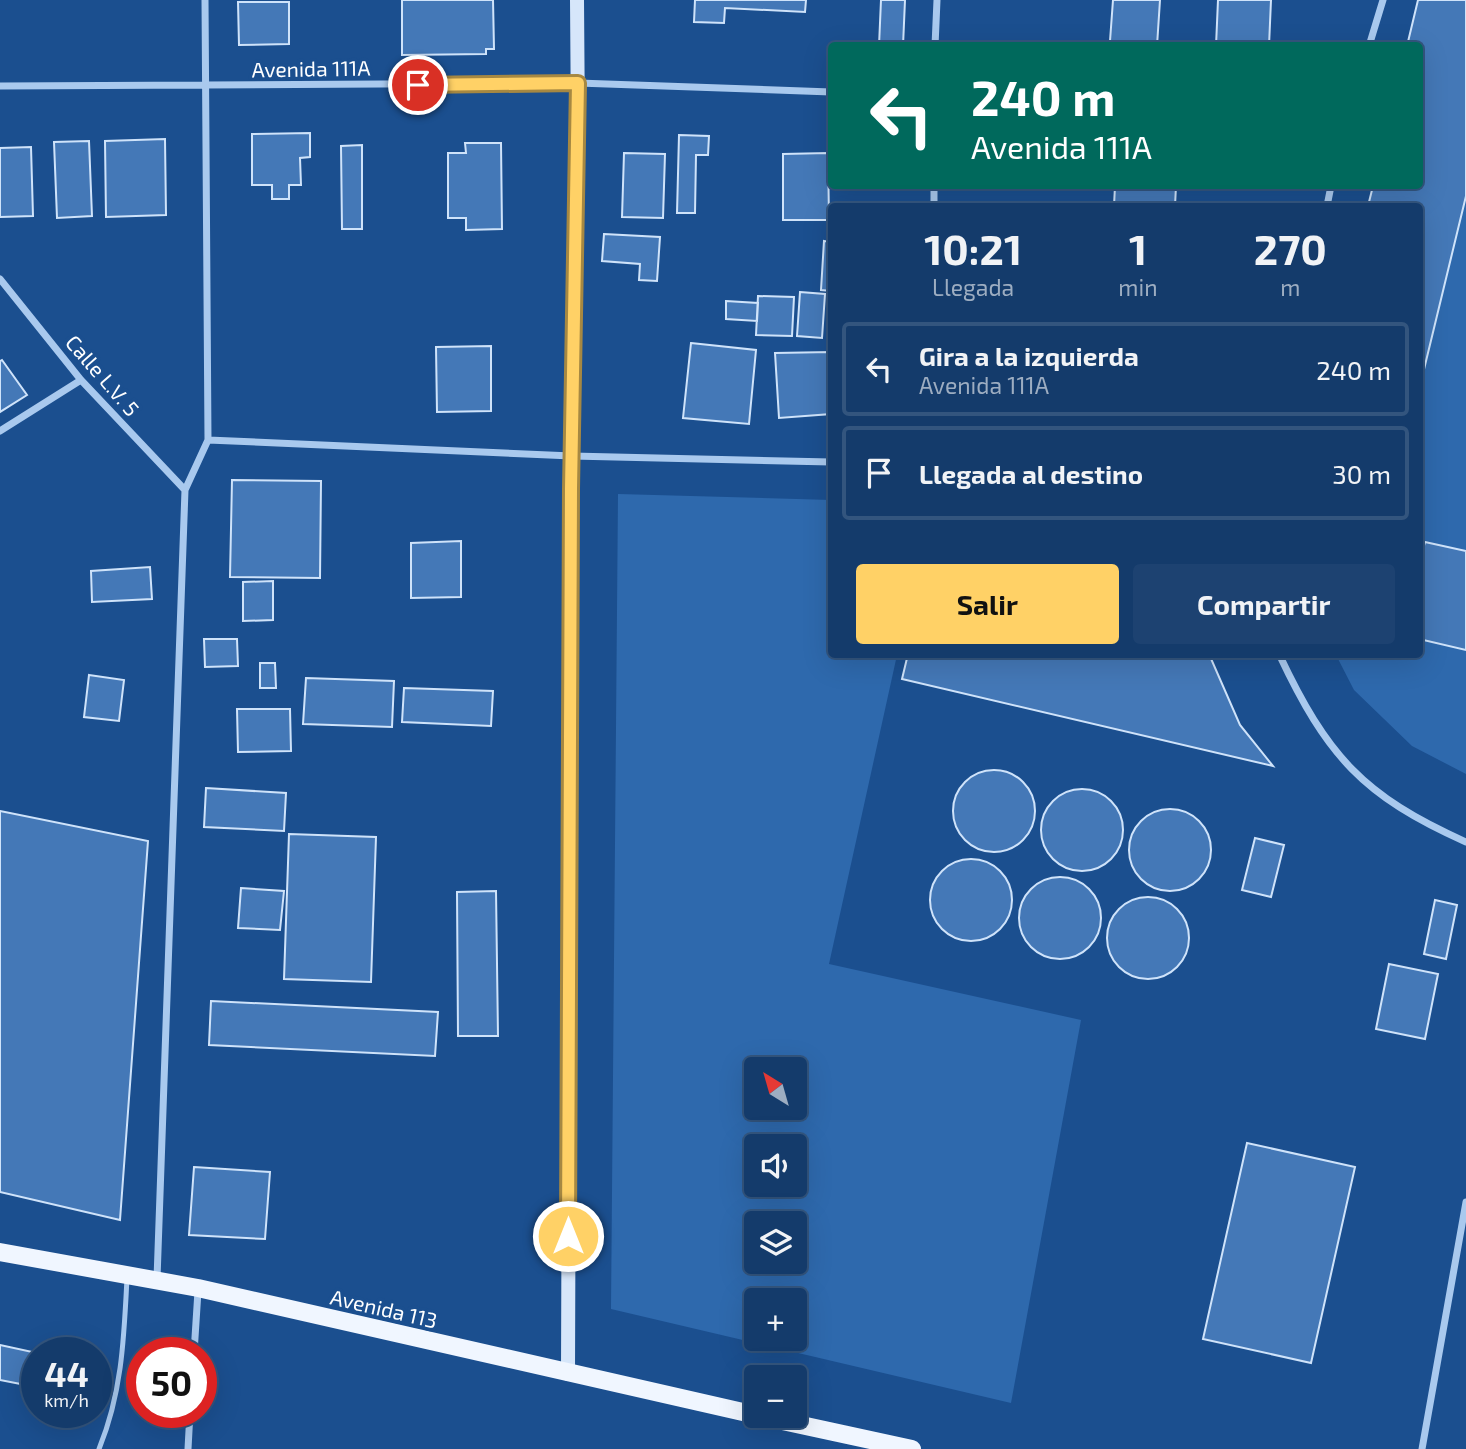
<!DOCTYPE html>
<html lang="es">
<meta charset="utf-8">
<style>
:root{--surface:#143b6b;--page:#1d4271;--text:#f1f3f6;--muted:#9dadc1;--line:#33557e;--accent:#ffd166}
body{margin:0;font-family:"Exo 2",sans-serif;background:var(--page);color:var(--text);height:100vh;display:flex;flex-direction:column;font-size:26px;white-space:nowrap}
*{box-sizing:border-box;margin:0}
p{font-size:23px;color:var(--muted)}
.icon{flex:none;width:38px;height:38px;fill:none;stroke:currentColor;stroke-width:2;stroke-linecap:round;stroke-linejoin:round}
.map{position:relative;flex:1;overflow:hidden}
.drawer{position:absolute;left:828px;top:203px;width:595px;height:455px;display:flex;flex-direction:column;background:var(--surface);border-radius:7px;box-shadow:0 7px 28px #0002,0 0 0 2px var(--line)}
.drawer>*{flex:none}
.top-card{position:absolute;left:828px;top:42px;width:595px;height:147px;border-radius:7px;box-shadow:0 7px 28px #0002,0 0 0 2px var(--line);background:#00695c;color:#fff;overflow:hidden}
.needle{width:46px;rotate:323deg}
.tools{position:absolute;left:744px;top:1057px;display:grid;gap:14px}
.tools a{display:grid;place-items:center;width:63px;height:63px;border-radius:7px;background:var(--surface);box-shadow:0 7px 28px #0002,0 0 0 2px var(--line);font-size:35px}
.speed{position:absolute;left:21px;top:1337px;display:flex;gap:14px;font-size:35px;font-weight:700;text-align:center}
.speed>*{display:grid;place-content:center;width:91px;height:91px;border-radius:50%;background:var(--surface);box-shadow:0 7px 28px #0002,0 0 0 2px var(--line);line-height:1}
.speed small{font-size:18px;font-weight:400}
.speed .limit{border:10px solid #d22;background:#fff;color:#111}
.pin{position:absolute;display:grid;place-items:center;width:60px;height:60px;color:#fff;margin:-30px;border:4px solid #fff;border-radius:50%;box-shadow:0 2px 7px #0007}
.me{position:absolute;width:77px;margin:-38px;rotate:0deg;stroke-linejoin:round;filter:drop-shadow(0 0 5px #0008)}
.turn{display:flex;align-items:center;gap:24px;height:147px;padding:0 28px;font-size:32px}
.turn .icon{width:91px;height:91px;stroke-width:2.5}
.turn b{display:block;font-size:49px;line-height:60px}
.eta{display:flex;justify-content:space-evenly;align-items:center;height:119px;text-align:center}
.eta b{font-size:42px;font-weight:700;line-height:49px}
.button{display:flex;gap:14px;margin-top:auto;padding:14px 28px}
.button a{flex:1;height:80px;border-radius:7px;background:var(--accent);color:#111;font-size:28px;font-weight:700;line-height:80px;text-align:center}
.button a+a{background:var(--page);color:var(--text)}
ul{padding:0;list-style:none}
li{display:flex;align-items:center;gap:21px;height:94px;margin:0 14px 10px;padding:0 14px;border:4px solid var(--line);border-radius:7px}
li div{flex:1}
li b{display:block;font-size:26px}
li em{font-style:normal}
.map>svg:first-child{display:block}
</style>
<div class="map">
<svg width="1466" height="1449" viewBox="0 0 1466 1449">
<rect width="100%" height="100%" fill="#1b4f8f"/>
<!-- green -->
<path fill="#2e69ad" fill-rule="evenodd" d="M1418 0H1466V774L1412 746 1354 690 1336 655 1419 654V206H1368L1373 186H1419V46L1407 45Z
M618 494 831 500V654L897 655 829 964 1081 1020 1011 1403 611 1309ZM756 1069H794V1108H756ZM756 1146H794V1185H756ZM756 1223H794V1262H756ZM756 1300H794V1339H756Z"/>
<!-- building -->
<path fill="#4478b7" stroke="#cfe3fa" stroke-width="2" d="M402 0H493L494 49H486V54L402 55Z
M695 0H806L805 12 725 8 724 23 694 22Z
M881 0H905L903 46H879Z
M1113 0H1160L1157 46H1131L1132 42 1110 41Z
M1218 0H1271L1269 46H1216Z
M1418 0H1466V196L1419 390V206H1368L1373 186H1419V46H1407Z
M238 2H289V44L239 45Z
M310 133V157L300 158 301 185H289V199H272V185H252V134Z
M679 135 709 136 708 155H696L695 213H677Z
M165 139 166 215 106 217 105 141Z
M89 141 92 216 57 218 54 142Z
M465 143H501L502 229 466 230V218H448V153H466Z
M362 145V229H342L341 146Z
M31 147 33 216 0 217V148Z
M624 153 665 154 663 218 622 217Z
M828 153 829 220H783V154Z
M1115 186H1176L1175 206H1114Z
M604 234 660 237 657 281 639 280 640 264 602 261Z
M824 241 831 242V291L821 290Z
M800 292 825 294 822 338 797 336Z
M758 296 794 297 792 336 756 335Z
M726 301 758 303 757 321 726 319Z
M691 343 756 350 749 424 683 418Z
M491 346V411L437 412 436 347Z
M831 352V414L779 418 775 353Z
M2 360 27 395 0 412V361Z
M232 480 321 481 320 578 230 577Z
M461 541V597L411 598V543Z
M1425 542 1466 551V650L1419 639V565Z
M150 567 152 599 92 602 91 571Z
M273 581V620L243 621V582Z
M204 639H237L238 666 205 667Z
M908 654H1209L1240 725 1273 766 902 679Z
M260 663H275L276 688H260Z
M89 675 124 680 119 721 84 717Z
M306 678 394 681 392 727 303 724Z
M404 688 493 691 491 726 402 722Z
M237 709H290L291 751 238 752Z
M953 811a41 41 0 1 1 82 0a41 41 0 1 1-82 0Z
M206 788 286 793 284 831 204 827Z
M1041 830a41 41 0 1 1 82 0a41 41 0 1 1-82 0Z
M1129 850a41 41 0 1 1 82 0a41 41 0 1 1-82 0Z
M0 811 148 841 120 1220 0 1192Z
M289 834 376 837 371 982 284 979Z
M1255 838 1284 845 1271 897 1242 890Z
M930 900a41 41 0 1 1 82 0a41 41 0 1 1-82 0Z
M1019 918a41 41 0 1 1 82 0a41 41 0 1 1-82 0Z
M241 888 284 891 280 930 238 928Z
M496 891 498 1036H458L457 892Z
M1107 938a41 41 0 1 1 82 0a41 41 0 1 1-82 0Z
M1435 900 1457 905 1446 959 1424 954Z
M1389 964 1438 974 1425 1039 1376 1029Z
M211 1001 438 1012 435 1056 209 1045Z
M1247 1143 1355 1167 1311 1363 1203 1339Z
M194 1167 270 1172 265 1239 189 1235Z
M0 1345 37 1353 36 1387 0 1380Z"/>
<g fill="none" stroke-linecap="round" stroke-linejoin="round">
<!-- service -->
<path stroke="#a9c9ee" stroke-width="5" d="M99 1449C122 1393 124 1338 127 1278"/>
<!-- minor -->
<path stroke="#a9c9ee" stroke-width="7" d="M935 46 937 0
M1369 46 1383 0
M0 86 578 83 831 92
M934 186V206
M1327 206 1331 186
M0 279 81 380 185 490
M0 431 81 380
M208 440 572 456 831 462
M1279 654C1327 756 1363 796 1466 842
M157 1279 185 490 208 440 205 0
M194 1353 198 1291
M188 1449 190 1412
M1422 1449 1466 1202"/>
<!-- secondary -->
<path stroke="#d6e6fa" stroke-width="14" d="M568 1374 571 489 578 131 577 0"/>
<!-- primary -->
<path stroke="#f0f6ff" stroke-width="18" d="M0 1252 198 1288 756 1415
M760 1416 912 1449"/>
</g>
<g fill="none" stroke-linecap="round" stroke-linejoin="round">
<defs>
<path id="route" d="M418 85 578 83 571 489 568 1236"/>
</defs>
<!-- route casing -->
<use href="#route" stroke="#a68842" stroke-width="18"/>
<!-- route -->
<use href="#route" stroke="#ffd166" stroke-width="12"/>
</g>
<g text-anchor="middle" dominant-baseline="central" stroke-width="7" stroke-linejoin="round" paint-order="stroke">
<!-- street labels -->
<g font-size="21" fill="#fff" stroke="#1b4f8f">
<text transform="translate(311 68) rotate(-1)">Avenida 111A</text>
<text transform="translate(103 375) rotate(49)">Calle L.V. 5</text>
<text transform="translate(384 1308) rotate(13)">Avenida 113</text>
</g>
</g>
</svg>
<div class="tools">
<a><svg class="needle" viewBox="-14 -14 28 28"><path d="M0-13l5 13h-10z" fill="#e53935"/><path d="M0 13l5-13h-10z" fill="#9dadc1"/></svg></a>
<a><svg class="icon" aria-label="sound" viewBox="0 0 24 24"><path d="M4 9h4l5-4v14l-5-4H4zM17 9q2 3 0 6"/></svg></a>
<a><svg class="icon" aria-label="layers" viewBox="0 0 24 24"><path d="M12 4l9 5-9 5-9-5zM3 14l9 5 9-5"/></svg></a>
<a>+</a>
<a>−</a>
</div>
<div class="speed"><div>44<small>km/h</small></div><div class="limit">50</div></div>
<div class="pin" style="left:418px;top:85px;background:#d93025"><svg class="icon" aria-label="arrive" viewBox="0 0 24 24"><path d="M6 21V4h12l-3 4 3 4H6"/></svg></div>
<svg class="me" style="left:568px;top:1236px" viewBox="-20 -20 40 40"><circle r="17" fill="#ffd166" stroke="#fff" stroke-width="3"/><path d="M0-11L8 9 0 5-8 9z" fill="#fff"/></svg>
<div class="top-card">
<div class="turn"><svg class="icon" aria-label="left" viewBox="0 0 24 24"><path d="M17 20v-9H6M10 6l-5 5 5 5"/></svg><div><b>240 m</b>Avenida 111A</div></div>
</div>
<section class="drawer">
<div class="eta">
<div><b>10:21</b><p>Llegada</p></div>
<div><b>1</b><p>min</p></div>
<div><b>270</b><p>m</p></div>
</div>
<ul>
<li><svg class="icon" aria-label="left" viewBox="0 0 24 24"><path d="M17 20v-9H6M10 6l-5 5 5 5"/></svg><div><b>Gira a la izquierda</b><p>Avenida 111A</p></div><em>240 m</em></li>
<li><svg class="icon" aria-label="arrive" viewBox="0 0 24 24"><path d="M6 21V4h12l-3 4 3 4H6"/></svg><div><b>Llegada al destino</b></div><em>30 m</em></li>
</ul>
<div class="button"><a>Salir</a><a>Compartir</a></div>
</section>
</div>
